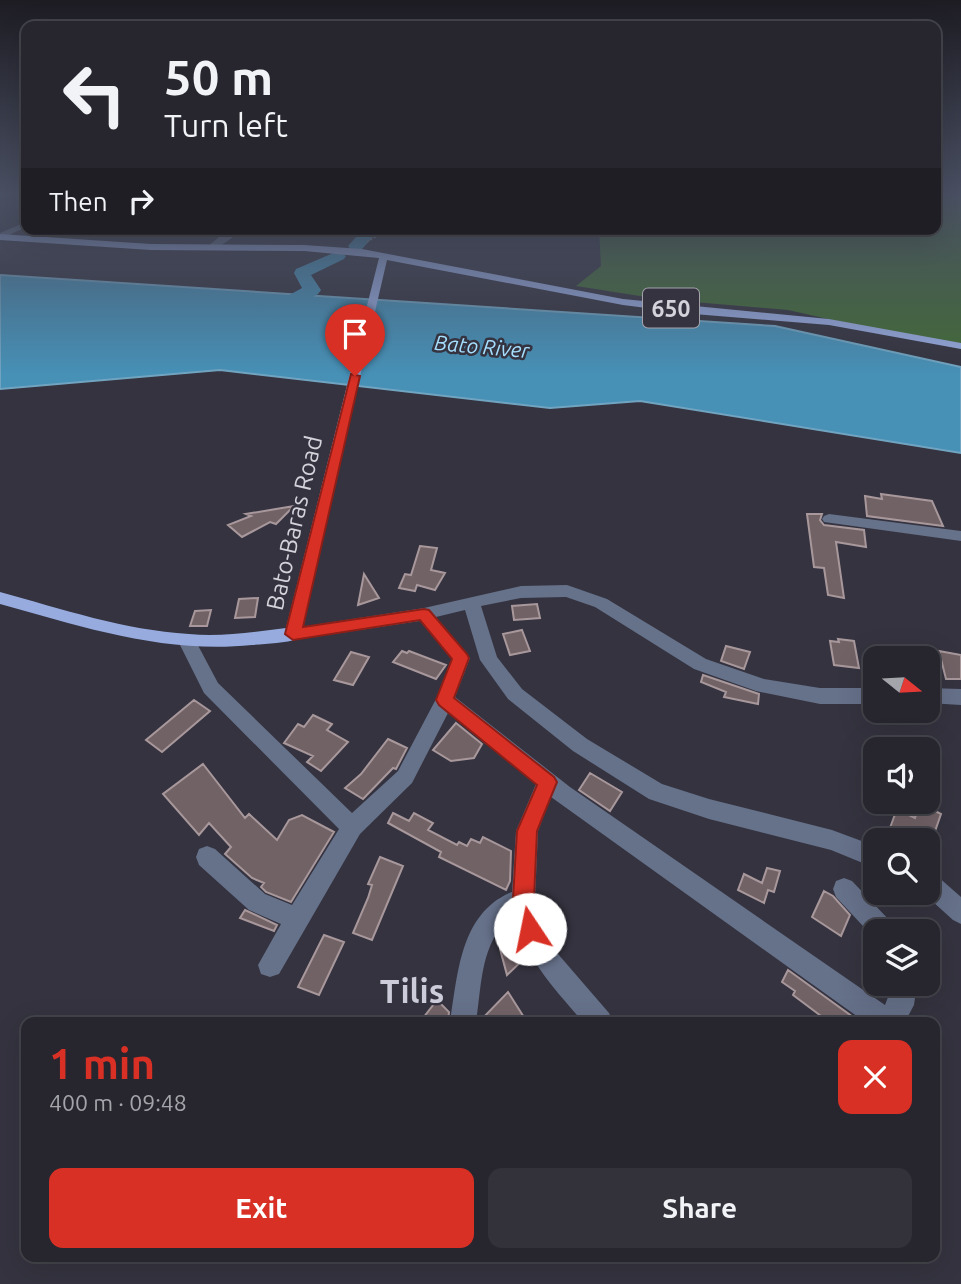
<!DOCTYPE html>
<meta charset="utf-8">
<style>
:root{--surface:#27262f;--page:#33323b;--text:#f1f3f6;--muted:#a4a5aa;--line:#43434b;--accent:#d93025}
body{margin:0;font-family:Ubuntu,sans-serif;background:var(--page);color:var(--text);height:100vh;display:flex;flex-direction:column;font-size:26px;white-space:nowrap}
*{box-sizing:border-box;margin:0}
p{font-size:23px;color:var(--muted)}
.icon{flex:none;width:38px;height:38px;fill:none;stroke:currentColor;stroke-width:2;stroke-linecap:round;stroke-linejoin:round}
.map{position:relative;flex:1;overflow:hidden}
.side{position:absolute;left:21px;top:1017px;width:919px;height:245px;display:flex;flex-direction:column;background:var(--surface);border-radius:14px;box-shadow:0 7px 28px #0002,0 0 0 2px var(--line)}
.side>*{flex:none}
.hud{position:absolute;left:21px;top:21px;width:920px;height:214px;border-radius:14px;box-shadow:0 7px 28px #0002,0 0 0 2px var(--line);background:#27262f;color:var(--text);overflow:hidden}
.needle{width:46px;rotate:108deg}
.fabs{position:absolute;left:863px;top:646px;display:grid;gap:14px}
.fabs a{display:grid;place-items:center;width:77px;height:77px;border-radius:14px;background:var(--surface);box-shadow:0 7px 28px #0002,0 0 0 2px var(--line);font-size:35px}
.pin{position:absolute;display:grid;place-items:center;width:60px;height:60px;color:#fff;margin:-72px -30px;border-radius:50% 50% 50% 0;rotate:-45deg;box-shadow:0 0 7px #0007}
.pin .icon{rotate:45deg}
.me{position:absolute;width:77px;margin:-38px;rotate:349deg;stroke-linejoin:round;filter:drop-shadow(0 0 5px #0008)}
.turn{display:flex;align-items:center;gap:24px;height:147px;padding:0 28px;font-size:32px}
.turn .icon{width:91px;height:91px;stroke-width:2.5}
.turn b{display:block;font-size:49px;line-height:60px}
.then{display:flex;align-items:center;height:66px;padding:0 28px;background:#0003;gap:14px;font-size:26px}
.round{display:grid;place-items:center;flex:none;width:74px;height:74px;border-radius:14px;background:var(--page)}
.headline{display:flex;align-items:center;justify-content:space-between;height:119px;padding:0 28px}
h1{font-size:42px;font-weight:700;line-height:52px;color:var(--accent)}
.action{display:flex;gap:14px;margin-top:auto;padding:14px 28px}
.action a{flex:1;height:80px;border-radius:14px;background:var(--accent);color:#fff;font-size:28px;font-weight:700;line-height:80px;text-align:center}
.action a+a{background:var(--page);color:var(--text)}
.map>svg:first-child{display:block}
</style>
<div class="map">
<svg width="961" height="1284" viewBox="0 0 961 1284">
<rect width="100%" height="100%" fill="#34333f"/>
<!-- forest -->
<path fill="#426b36" d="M936 194H961V349L788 310 659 299 576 286 601 266 599 229H936Z"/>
<!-- water -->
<path fill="#4790b6" stroke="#71a4c1" stroke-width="2" d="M0 275 775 326 961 367V453L640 401 550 408 220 370 0 389Z"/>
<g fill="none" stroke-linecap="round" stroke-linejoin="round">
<!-- river -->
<path fill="#4790b6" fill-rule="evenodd" d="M350 229H367L374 236 362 249H350L348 246 357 236Z
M338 251 346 256 344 259 311 275 321 290 318 294 271 321H257L255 317 257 313 302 288 294 273 296 269Z"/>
</g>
<!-- building -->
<path fill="#716266" stroke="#a8989c" stroke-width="2" d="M881 494 932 501 943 526 867 516 865 496 882 499Z
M294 506 276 524 270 522 242 537 228 525 251 516 246 514Z
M807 514H822L820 520 824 525 864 530 866 547 836 542 844 598 828 595 824 568 814 567Z
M420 546 437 548 431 570 445 573 435 590 417 585 415 591 399 588 405 574 411 575Z
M364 574 379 598 358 605Z
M258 598 255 617 235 618 239 599Z
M537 604 540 618 514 620 512 606Z
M211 610 207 626H190L195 611Z
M522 630 530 651 510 655 503 634Z
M838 639 854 641 859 668 834 665 830 641 839 642Z
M726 646 750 652 744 669 721 661Z
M402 651 407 653 409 651 446 665 436 679 393 662Z
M939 651 961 655V679H946Z
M351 652 369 657 353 685 334 680Z
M703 675 759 694 758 704 724 697 726 692 701 682Z
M194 700 210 711 162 752 146 740Z
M313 715 332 724 327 730 348 742 321 771 307 762 313 756 284 743 298 724 304 727Z
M456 723 482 744 474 758 451 761 433 750Z
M388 739 407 748 396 769 393 768 363 799 345 788 361 774Z
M203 764 245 818 249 814 277 840 289 820 302 815 334 832 291 902 266 892 261 887 264 883 252 878 225 854 231 847 209 823 199 835 163 794Z
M590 773 622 792 610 811 579 790Z
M920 803 941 814 932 840H895L887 836 897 809 915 818Z
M393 813 409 821 414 813 433 823 428 830 457 845 459 842 467 846 471 839 480 843 483 837 511 851 510 881 506 890 439 857 441 852 388 823Z
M380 857 403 866 372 940 353 933 368 898 372 885 368 884Z
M767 868 780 871 774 892 768 890 764 903 738 890 744 874 762 883Z
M824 891 833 896 850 915 841 936 812 917Z
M245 910 277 925 274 931 240 918Z
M509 923 519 934 528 955 507 975 500 949 505 927Z
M324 935 344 942 319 995 298 987Z
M788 970 860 1022H829L793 995 795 991 782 982Z
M508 992 527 1022H479Z
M437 1000 449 1012 448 1022H420Z"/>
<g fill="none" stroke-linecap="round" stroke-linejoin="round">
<!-- path -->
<path stroke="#8c8b95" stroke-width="2" stroke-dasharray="2 2" stroke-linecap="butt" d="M367 242 375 237 368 229"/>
<!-- minor -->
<path fill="#66718a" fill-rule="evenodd" d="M22 207 26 208V212L19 211Z
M26 222V227L0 239V233Z
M229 229H246C235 234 219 250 208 250V246Z
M829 514 961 531V541L824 522 822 519 824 516Z
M567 585 607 599 706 659 764 679 820 688H875V704H820L756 691 694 669 595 607 566 597 521 598 481 606 497 657 522 689 587 739 662 784 709 799 832 830 875 846V868L831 850 709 819 649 799 573 751 508 699 480 660 465 610 436 617 470 658 455 697 570 787 885 1005 893 984H917L914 1005 905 1022H865L551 797 538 831 535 899 541 926 552 947 609 1013 613 1022H583C554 988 525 959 515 914 480 939 482 984 476 1022H450C458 974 460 913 512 892L516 831 536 784 448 713 412 783 360 834 279 974 270 977 261 974 258 965 281 924 249 910 199 865 196 857 199 849 207 846 215 849 265 894 292 905 339 829 204 693 178 641 181 636H193L218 683 352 813 398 771 436 699 452 659 420 621 293 640 287 639 284 634 287 629 424 608 521 586Z
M928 688 961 689V705L928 703Z
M928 872 936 875 961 897V924L953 920 922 892H928Z
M844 878 852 881 892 923 896 931H875V939L836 897 833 889 836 881Z"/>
<!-- major -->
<path fill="#97abdf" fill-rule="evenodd" d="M0 234 151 244 304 245 362 249 623 299 829 319 961 343V349L829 325 694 314 623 305 387 260 299 639C284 643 267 644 252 645 164 654 83 627 0 604V592C62 609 124 630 189 634 221 637 254 632 286 628L379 258 304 251 151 250 0 240Z"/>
</g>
<!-- sky -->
<linearGradient id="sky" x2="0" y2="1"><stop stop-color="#1d1c23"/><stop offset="0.52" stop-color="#4a5063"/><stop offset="1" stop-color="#4a5063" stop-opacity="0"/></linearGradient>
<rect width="961" height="374" fill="url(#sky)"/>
<!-- route -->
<path fill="#d93025" stroke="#8d1f18" stroke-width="2" d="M351 374 360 376 303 627 424 609 429 610 467 654 469 658 454 698 554 777 557 782 537 831 534 899 541 929 538 936 530 939 523 936 513 899 517 831 537 785 439 705 436 700 452 659 420 620 293 640 285 634Z"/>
<g text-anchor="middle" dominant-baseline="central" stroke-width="5" stroke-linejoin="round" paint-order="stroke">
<!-- far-water labels -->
<g font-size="21" font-style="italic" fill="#a5defe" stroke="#34333f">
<text transform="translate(482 346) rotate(5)">Bato River</text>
</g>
<!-- shield labels -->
<rect fill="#34333f" stroke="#a4a3ac" stroke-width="2" x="643" y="288.5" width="56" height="39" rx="5"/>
<g font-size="23" font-weight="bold" fill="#d4d3db">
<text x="671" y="308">650</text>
</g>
<!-- street labels -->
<g font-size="24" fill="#d4d3db" stroke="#34333f">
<text transform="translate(294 523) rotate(-77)">Bato-Baras Road</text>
</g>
<!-- near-quarter labels -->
<g font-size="33" font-weight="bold" fill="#cdccda" stroke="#34333f">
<text x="412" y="990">Tilis</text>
</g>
</g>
</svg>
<div class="fabs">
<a><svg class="needle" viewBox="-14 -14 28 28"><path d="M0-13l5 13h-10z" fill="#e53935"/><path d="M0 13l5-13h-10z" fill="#a4a5aa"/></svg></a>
<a><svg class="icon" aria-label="sound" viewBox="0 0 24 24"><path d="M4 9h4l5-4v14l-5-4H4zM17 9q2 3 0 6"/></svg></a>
<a><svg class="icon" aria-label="search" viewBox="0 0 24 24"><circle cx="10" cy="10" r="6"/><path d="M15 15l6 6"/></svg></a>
<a><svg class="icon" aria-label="layers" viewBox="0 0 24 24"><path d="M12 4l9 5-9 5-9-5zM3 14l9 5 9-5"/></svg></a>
</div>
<div class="pin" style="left:355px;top:376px;background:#d93025"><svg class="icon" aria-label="arrive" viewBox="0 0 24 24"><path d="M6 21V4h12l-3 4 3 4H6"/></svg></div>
<svg class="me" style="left:530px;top:929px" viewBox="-20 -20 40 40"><circle r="19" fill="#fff"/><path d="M0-13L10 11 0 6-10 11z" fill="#d93025"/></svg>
<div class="hud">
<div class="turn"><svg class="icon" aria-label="left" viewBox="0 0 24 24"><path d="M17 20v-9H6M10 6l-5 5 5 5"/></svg><div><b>50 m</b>Turn left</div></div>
<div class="then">Then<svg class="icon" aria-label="right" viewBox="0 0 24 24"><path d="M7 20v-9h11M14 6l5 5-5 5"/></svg></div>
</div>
<section class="side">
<div class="headline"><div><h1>1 min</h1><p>400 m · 09:48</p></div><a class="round" style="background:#d93025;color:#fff"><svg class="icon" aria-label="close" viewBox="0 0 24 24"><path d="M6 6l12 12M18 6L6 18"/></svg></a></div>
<div class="action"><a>Exit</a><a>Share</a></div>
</section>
</div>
